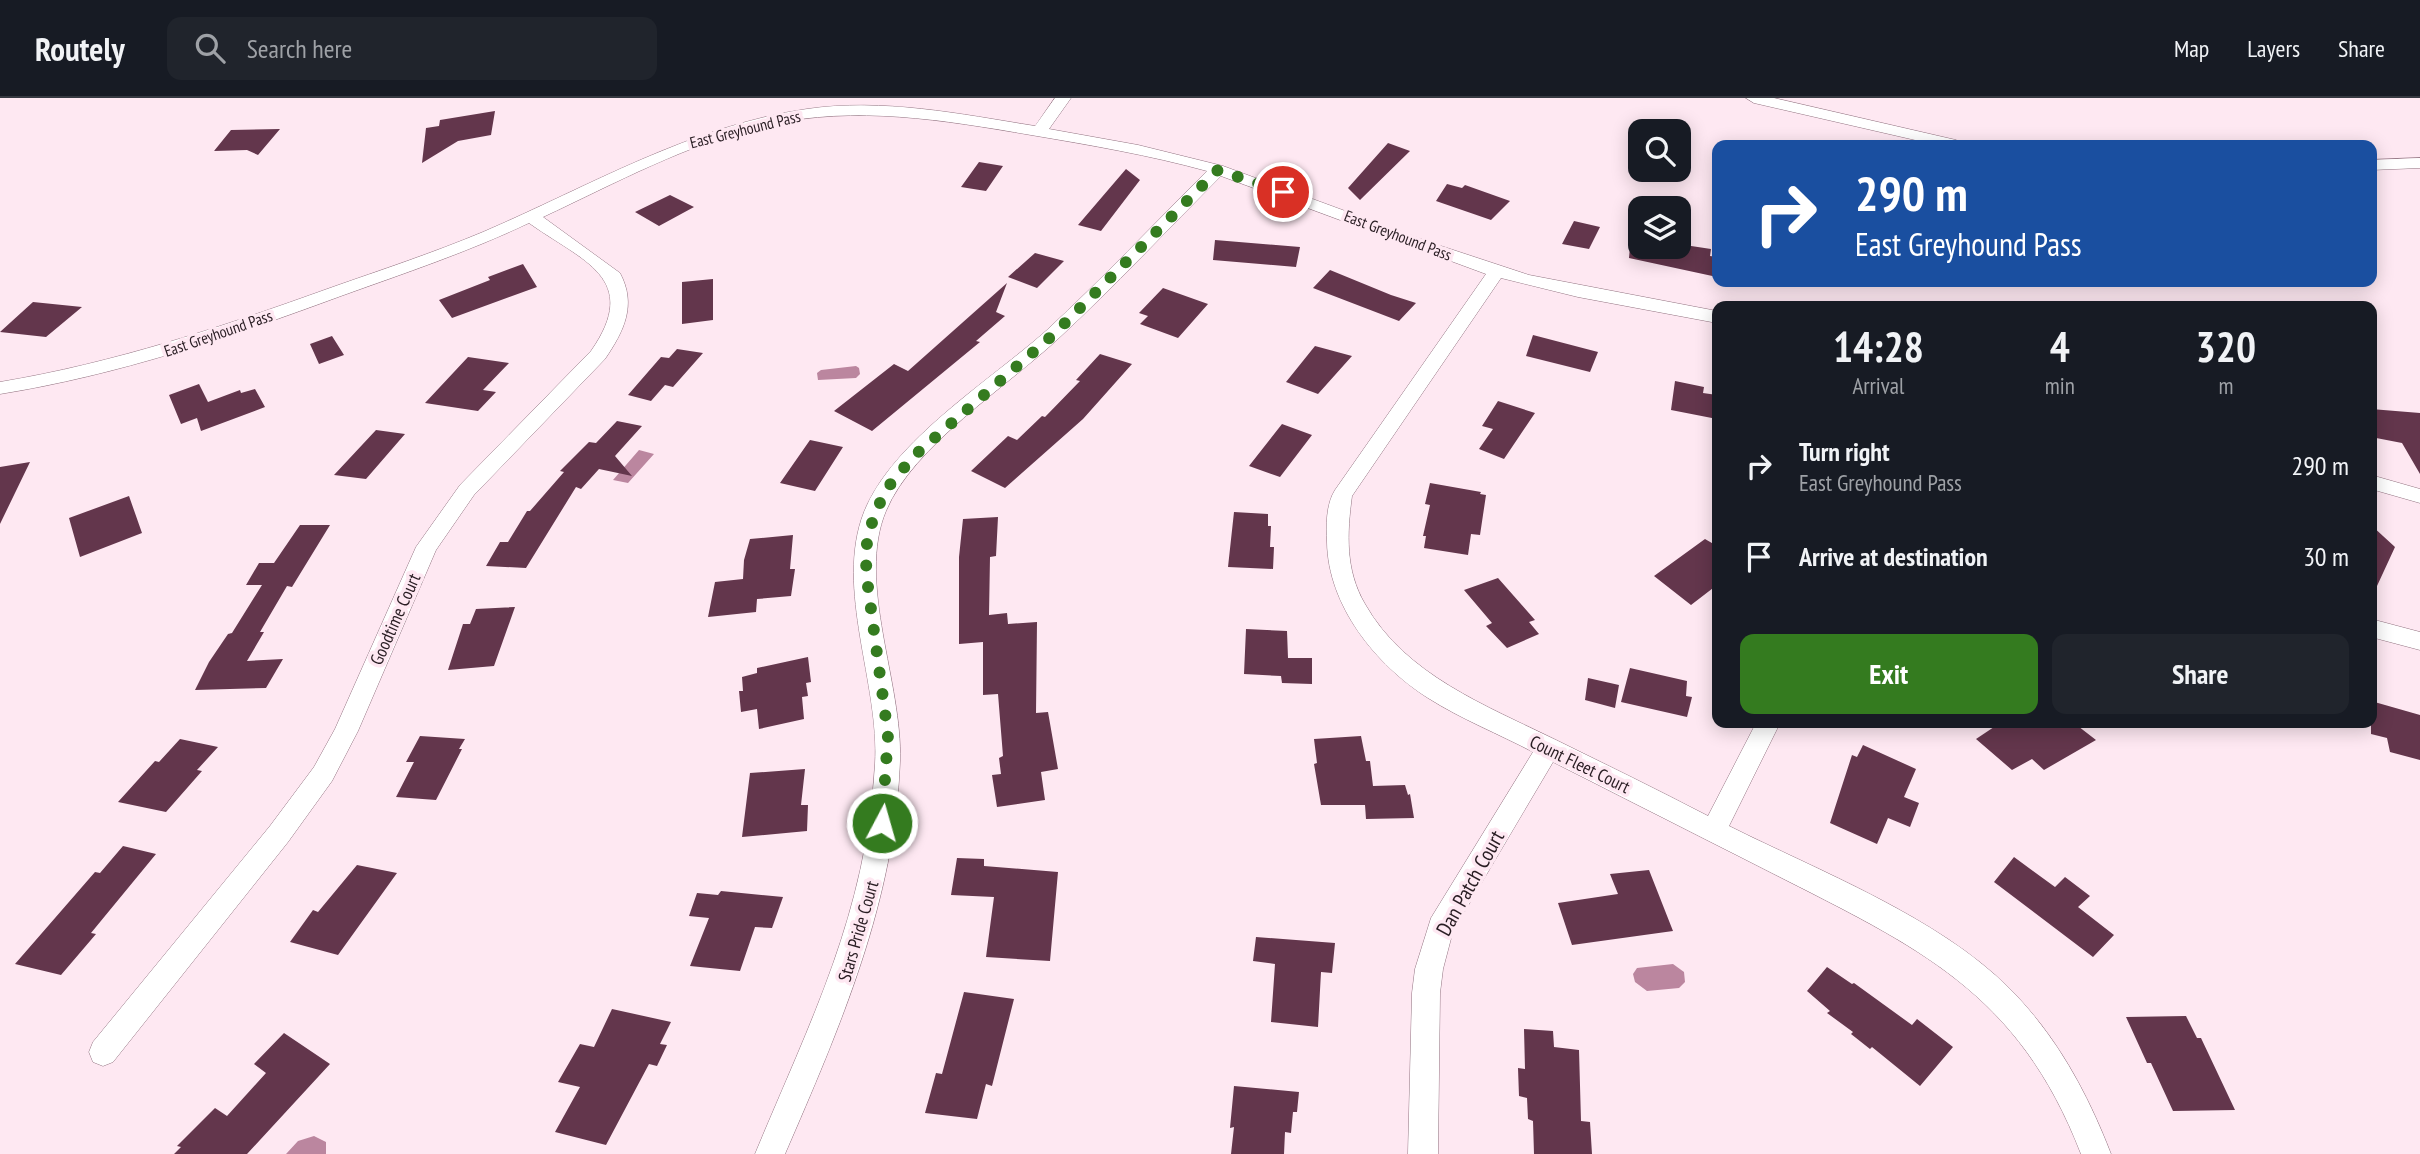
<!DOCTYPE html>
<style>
:root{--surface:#171b24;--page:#20242c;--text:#f1f3f6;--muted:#9ea1a6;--line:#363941;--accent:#347b1f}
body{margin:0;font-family:"PT Sans Narrow",sans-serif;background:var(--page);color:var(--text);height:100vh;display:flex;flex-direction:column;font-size:26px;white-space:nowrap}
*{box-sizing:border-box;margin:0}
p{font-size:23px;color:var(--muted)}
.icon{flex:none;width:38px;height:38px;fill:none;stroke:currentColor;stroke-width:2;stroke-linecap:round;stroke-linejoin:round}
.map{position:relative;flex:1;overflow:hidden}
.sheet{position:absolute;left:1712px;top:203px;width:665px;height:427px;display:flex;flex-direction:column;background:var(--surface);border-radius:14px;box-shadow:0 4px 18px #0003}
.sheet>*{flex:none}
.hud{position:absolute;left:1712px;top:42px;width:665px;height:147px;border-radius:14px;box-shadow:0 4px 18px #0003;background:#1a4fa0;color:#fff;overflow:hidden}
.buttons{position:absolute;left:1628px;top:21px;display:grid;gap:14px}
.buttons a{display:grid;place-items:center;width:63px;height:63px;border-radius:14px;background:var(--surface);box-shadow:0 4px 18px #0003;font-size:35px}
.pin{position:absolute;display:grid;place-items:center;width:60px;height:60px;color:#fff;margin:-30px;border:4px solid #fff;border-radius:50%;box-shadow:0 2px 7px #0007}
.me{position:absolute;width:77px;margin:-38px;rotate:6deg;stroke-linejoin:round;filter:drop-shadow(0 0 5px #0008)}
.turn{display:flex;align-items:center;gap:24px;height:147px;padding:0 28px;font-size:32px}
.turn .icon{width:91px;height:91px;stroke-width:2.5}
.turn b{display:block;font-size:49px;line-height:60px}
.eta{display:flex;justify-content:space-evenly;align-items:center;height:119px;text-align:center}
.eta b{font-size:42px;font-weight:700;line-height:49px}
.button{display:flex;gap:14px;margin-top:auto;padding:14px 28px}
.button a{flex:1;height:80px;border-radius:14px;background:var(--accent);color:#fff;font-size:28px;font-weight:700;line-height:80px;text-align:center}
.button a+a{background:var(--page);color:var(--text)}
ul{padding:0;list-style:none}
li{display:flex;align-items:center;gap:21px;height:91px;padding:0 28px}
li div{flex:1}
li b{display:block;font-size:26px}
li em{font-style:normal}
header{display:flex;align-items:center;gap:42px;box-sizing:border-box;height:98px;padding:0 35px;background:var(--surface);border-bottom:2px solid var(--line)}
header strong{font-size:33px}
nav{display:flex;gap:38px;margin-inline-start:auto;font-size:24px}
.search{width:490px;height:63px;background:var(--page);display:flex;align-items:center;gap:18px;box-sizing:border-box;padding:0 24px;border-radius:14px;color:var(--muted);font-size:26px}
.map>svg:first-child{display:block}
</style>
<header>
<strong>Routely</strong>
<div class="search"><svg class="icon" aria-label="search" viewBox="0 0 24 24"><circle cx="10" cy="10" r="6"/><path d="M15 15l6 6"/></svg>Search here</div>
<nav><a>Map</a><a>Layers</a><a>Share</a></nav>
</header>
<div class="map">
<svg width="2420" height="1056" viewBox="0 0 2420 1056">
<rect width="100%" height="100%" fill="#fee8f2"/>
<!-- water -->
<path fill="#bb869f" d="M856 268 859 270 860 276 856 280 818 282 817 275 821 272Z
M639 352 654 356 628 385 613 382Z
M1673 866 1684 874 1685 884 1679 890 1647 893 1635 884 1633 876 1637 870Z
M314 1038 326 1044V1056H286L298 1043Z"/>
<!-- building -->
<path fill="#63364c" d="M495 13 491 37 458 43 422 65 426 30 439 28 440 22Z
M280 31 258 57 247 52 214 53 231 32Z
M1388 45 1410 53 1360 102 1348 90Z
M979 64 1003 68 986 93 961 89Z
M1126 71 1140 82 1101 133 1078 127Z
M1447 86 1462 90 1465 87 1510 103 1491 122 1436 103Z
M670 97 694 109 659 128 635 114Z
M1574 123 1600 129 1589 151 1562 146Z
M1215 142 1300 149 1296 169 1213 162Z
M1678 146 1711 151 1710 158 1717 159V179L1629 160 1630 149H1678Z
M1035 155 1064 163 1037 190 1008 179Z
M523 166 537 189 452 220 439 202 490 182 488 179Z
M1330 172 1391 197 1416 205 1399 223 1313 190Z
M713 181V222L682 226V184Z
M1007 185 996 214 1005 218 976 243 980 244 872 333 834 313 894 266 908 273Z
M1163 190 1208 206 1178 240 1140 226 1148 218 1139 215Z
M33 204 82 209 46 239 0 234Z
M1533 237 1598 254 1590 274 1526 258Z
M332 238 344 257 319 266 310 246Z
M1315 248 1352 258 1318 296 1286 284Z
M677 251 703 255 673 289 665 287 651 303 628 297 661 259 669 260Z
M1100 256 1132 266 1083 321 1005 390 971 373 1008 338 1017 342 1042 318 1045 319 1080 283 1076 282Z
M468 259 509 265 483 292 496 294 478 313 425 305Z
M1675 283 1704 289 1703 295 1717 297V321L1671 312Z
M199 286 208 304 240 292 241 295 255 291 265 309 201 333 197 320 181 326 169 297Z
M1498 303 1535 315 1504 361 1479 351 1493 331 1482 328Z
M2371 311 2420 315V376L2402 345 2371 339Z
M617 323 642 328 615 358 632 378 599 371 581 391 576 389 526 470 486 468 500 444H508L527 413H530L564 374 560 373 589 344 596 345Z
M1282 326 1312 337 1280 379 1249 368Z
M376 332 405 336 366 381 334 377Z
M810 342 843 349 815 393 780 385Z
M30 364 0 426V369Z
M1430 385 1481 394 1480 396 1486 397 1480 437 1471 436 1468 457 1424 450 1426 438H1423L1430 407 1425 406Z
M129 398 142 435 80 459 69 420Z
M1234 414 1268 416V428H1271L1270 449H1274L1273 471 1228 469Z
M998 419 996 458 990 459 989 517 1007 515 1008 526 1037 524 1036 615 1048 614 1058 671 1041 674 1045 702 997 709 992 677 1001 676 999 660 1003 658 998 596 983 597V544L959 546V459L963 421Z
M300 427H330L292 489 287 488 260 534H264L247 563 283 561 266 590 195 592 209 564 228 536 232 535 262 487H246L259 465H274Z
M2371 427 2395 449 2371 501Z
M793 437 790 471H795L791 498 757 501 756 514 708 519 715 484 743 481 744 462 750 441Z
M1705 441 1717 448V487L1691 507 1654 478Z
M1498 480 1535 522 1529 524 1539 536 1507 550 1486 528 1492 525 1464 492Z
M515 509 494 568 448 572 463 526H470L476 511Z
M1246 531 1287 533 1288 560H1312V586L1282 585 1281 578 1244 576Z
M808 559 811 584 806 585 808 598 802 599 804 621 759 631 757 611 741 614 739 593H743L742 579 757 575V570Z
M1630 570 1687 583 1686 598 1692 599 1687 619 1621 604Z
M1588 580 1619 587 1615 610 1585 602Z
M2371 603 2420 617V662L2390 654 2387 640 2371 636Z
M2000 625H2074L2096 642 2044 672 2032 661 2012 672 1976 641Z
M420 638 465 641 459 651H462L436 702 396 699 414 664H406Z
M1361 638 1366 663H1370L1373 688 1405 687 1408 697 1410 696 1414 720 1366 721 1365 707H1321L1314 666 1317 665 1314 641Z
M180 641 218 649 197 672 202 673 166 714 118 704 155 663 159 664Z
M1863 647 1916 671 1904 699 1919 705 1910 729 1888 720 1877 746 1830 725 1852 657 1857 659Z
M805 671 801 707H808L807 733 742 739 750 675Z
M123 748 156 756 91 835 96 836 61 877 15 866 95 774 100 775Z
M2014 759 2055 789 2065 779 2090 798 2078 809 2114 837 2093 859 1994 784Z
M957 760 984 761V768L1058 774 1050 863 986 859 994 799 951 797Z
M357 767 397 775 338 857 290 844 313 812 318 814Z
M1649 772 1673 833 1572 847 1558 805 1618 796 1610 776Z
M721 793 783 799 772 830 755 829 740 873 690 868 709 820 689 818 697 795 718 797Z
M1256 839 1335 845 1332 875 1321 874 1318 929 1271 924 1275 866 1253 863Z
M1827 869 1852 886 1854 885 1912 927 1917 921 1953 949 1920 988 1872 949 1870 951 1851 936 1853 934 1827 915 1830 913 1807 893Z
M964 894 1014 901 992 988 986 986 977 1021 925 1015 936 975 942 976Z
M612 911 671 924 660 946 667 947 657 968 649 966 606 1047 555 1034 580 989 558 984 580 946 594 949Z
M2186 918 2197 940H2201L2235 1012 2173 1013 2151 965H2147L2126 919Z
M1524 931 1553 933 1554 949 1579 952 1581 1023 1590 1024 1592 1056H1534L1533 1023 1528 1021 1527 1000 1519 998 1518 970 1525 971Z
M284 935 330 966 247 1056H174L181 1049 177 1048 215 1010 227 1018 266 975 254 966Z
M1234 988 1299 994 1297 1014H1293L1291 1035 1285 1034 1284 1056H1231L1234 1029 1230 1030Z"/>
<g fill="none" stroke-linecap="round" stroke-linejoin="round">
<defs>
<path id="minor" d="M1055 0H1071L1049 31 1138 47 1223 68 1432 145 1529 177 1717 213V225L1578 199 1501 180 1352 398C1347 435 1345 472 1365 506 1405 577 1487 608 1556 642 1607 667 1658 692 1708 718L1756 625H1780L1729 728C1819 773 1938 819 2009 890 2056 937 2087 994 2111 1056H2081C2018 893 1917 849 1772 775 1699 738 1626 701 1553 664L1453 833 1443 871 1440 895 1438 1056H1408L1412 895 1415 871 1431 820 1533 654C1499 636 1461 621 1428 600 1376 567 1328 508 1327 444 1326 428 1326 406 1335 392L1486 176 1221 78C1167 132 1115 188 1059 240 1008 288 913 348 886 413 856 484 903 586 900 663 895 803 840 929 785 1056H755C811 921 866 817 875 666 880 586 834 491 864 414 893 342 990 283 1047 232 1102 181 1154 126 1207 73 1149 57 1090 47 1031 37 943 22 856 7 768 27 688 45 616 85 543 119L620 175C637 207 624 233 605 261L474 397 436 452 358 633 332 683 288 744 113 964 103 968 93 964 89 954 93 944 270 728 314 669 335 631 416 449 460 387 591 253C642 180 582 163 529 125 468 154 405 175 341 198 230 239 118 277 0 296V284C114 265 222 229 330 190 381 172 433 155 483 134 590 88 690 28 807 11 883 0 960 16 1035 28Z
M1746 0H1774L1956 42 1964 47H1937L1754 5Z
M2420 60V70L2371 72V62Z
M2371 377 2420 391V405L2371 391Z
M2371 521 2420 534V552L2371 539Z"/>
</defs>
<!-- minor casing -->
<use href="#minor" stroke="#927381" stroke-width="1"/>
<!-- minor -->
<use href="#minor" fill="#fff" fill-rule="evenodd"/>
</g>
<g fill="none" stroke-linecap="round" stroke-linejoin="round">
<!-- route -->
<path stroke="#347b1f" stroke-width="12" stroke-dasharray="0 21.6" d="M882 725 888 637 866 474 867 443 875 414 891 385 915 357 1054 236 1218 72 1283 94"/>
</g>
<g text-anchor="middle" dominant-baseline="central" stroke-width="7" stroke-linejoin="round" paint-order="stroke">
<!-- far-street labels -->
<g font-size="16" fill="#291d23" stroke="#fee8f2">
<text transform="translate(745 31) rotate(-14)">East Greyhound Pass</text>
<text transform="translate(1398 137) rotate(21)">East Greyhound Pass</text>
<text transform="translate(218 235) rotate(-19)">East Greyhound Pass</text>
</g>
<!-- street labels -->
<g font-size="18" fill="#291d23" stroke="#fee8f2">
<text transform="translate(395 521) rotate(-66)">Goodtime Court</text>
<text transform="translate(1580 666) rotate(26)">Count Fleet Court</text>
<text transform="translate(858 833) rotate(-74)">Stars Pride Court</text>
</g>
<!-- near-street labels -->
<g font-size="21" fill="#291d23" stroke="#fee8f2">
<text transform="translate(1470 785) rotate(-61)">Dan Patch Court</text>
</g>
</g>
</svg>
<div class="buttons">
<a><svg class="icon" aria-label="search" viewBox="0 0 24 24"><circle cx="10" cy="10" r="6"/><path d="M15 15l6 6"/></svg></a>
<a><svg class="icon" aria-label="layers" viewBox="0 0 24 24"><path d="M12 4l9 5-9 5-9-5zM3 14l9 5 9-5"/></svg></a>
</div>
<div class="pin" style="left:1283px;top:94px;background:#d93025"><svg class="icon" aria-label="arrive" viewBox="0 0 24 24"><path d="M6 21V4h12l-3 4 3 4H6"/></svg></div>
<svg class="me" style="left:882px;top:725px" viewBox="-20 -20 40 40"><circle r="17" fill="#347b1f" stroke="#fff" stroke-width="3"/><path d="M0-11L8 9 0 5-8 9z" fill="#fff"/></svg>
<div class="hud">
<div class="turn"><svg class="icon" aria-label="right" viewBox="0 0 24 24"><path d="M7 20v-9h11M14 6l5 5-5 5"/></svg><div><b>290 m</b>East Greyhound Pass</div></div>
</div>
<section class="sheet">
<div class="eta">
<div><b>14:28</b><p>Arrival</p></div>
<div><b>4</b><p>min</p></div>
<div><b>320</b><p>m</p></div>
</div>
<ul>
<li><svg class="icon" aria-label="right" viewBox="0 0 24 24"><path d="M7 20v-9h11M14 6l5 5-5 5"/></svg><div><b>Turn right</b><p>East Greyhound Pass</p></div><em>290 m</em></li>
<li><svg class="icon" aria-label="arrive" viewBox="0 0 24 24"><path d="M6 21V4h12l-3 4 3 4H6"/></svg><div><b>Arrive at destination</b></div><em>30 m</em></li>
</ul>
<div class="button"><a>Exit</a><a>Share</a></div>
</section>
</div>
